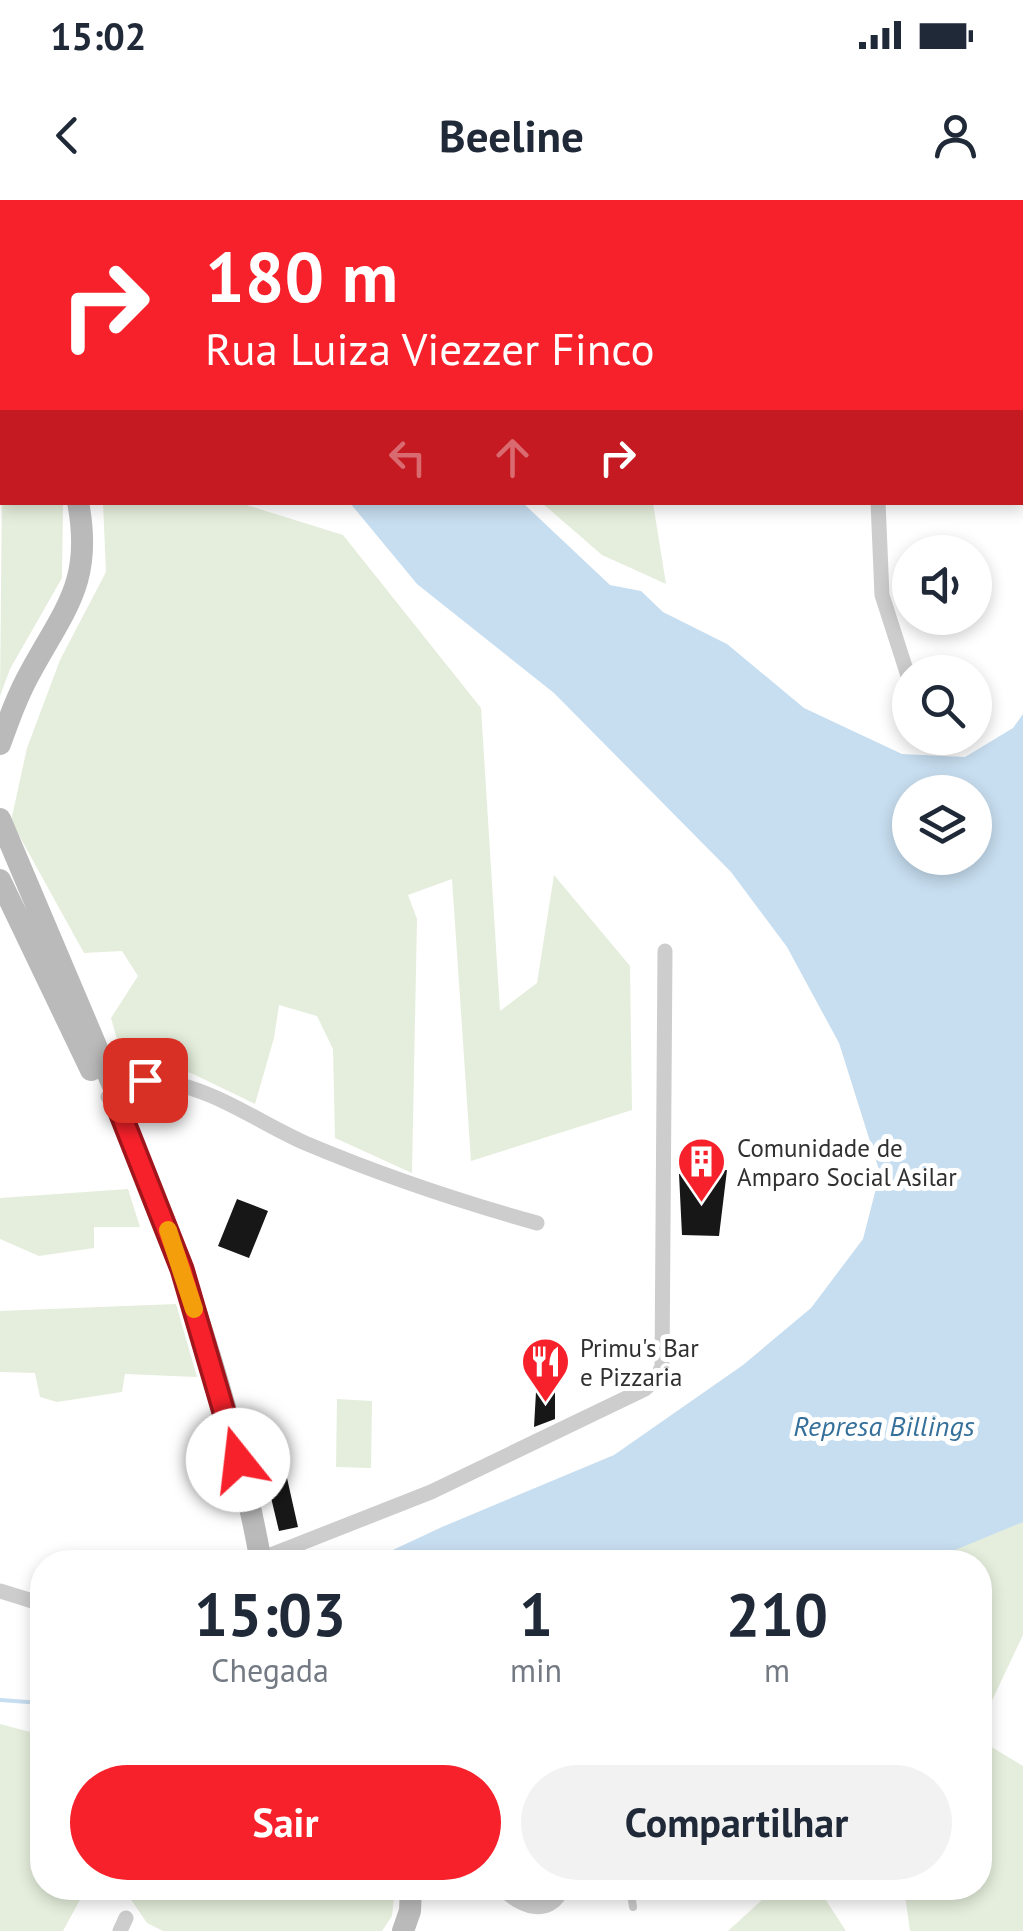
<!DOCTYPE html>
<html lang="pt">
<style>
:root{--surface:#fff;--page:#f2f2f3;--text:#1f2937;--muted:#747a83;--accent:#f7212b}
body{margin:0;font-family:"PT Sans",sans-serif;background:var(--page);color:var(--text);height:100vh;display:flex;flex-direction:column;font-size:38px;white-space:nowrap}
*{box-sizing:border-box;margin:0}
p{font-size:32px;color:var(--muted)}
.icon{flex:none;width:55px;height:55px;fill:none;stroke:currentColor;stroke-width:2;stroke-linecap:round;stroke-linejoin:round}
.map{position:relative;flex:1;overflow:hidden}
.drawer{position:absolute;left:30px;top:1350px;width:962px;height:350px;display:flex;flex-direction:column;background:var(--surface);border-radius:40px;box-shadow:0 5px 15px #0003}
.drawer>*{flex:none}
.hud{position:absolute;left:0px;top:0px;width:1025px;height:305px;box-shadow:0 5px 15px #0003;background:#f7212b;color:#fff;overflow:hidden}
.tools{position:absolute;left:892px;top:335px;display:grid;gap:20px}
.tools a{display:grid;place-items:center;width:100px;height:100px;border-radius:50%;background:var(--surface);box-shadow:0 5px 15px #0003;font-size:50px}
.pin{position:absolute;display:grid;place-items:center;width:85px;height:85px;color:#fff;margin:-42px;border-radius:20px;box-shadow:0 5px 15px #0006}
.me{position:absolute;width:110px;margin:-55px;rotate:344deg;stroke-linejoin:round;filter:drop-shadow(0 0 8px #0008)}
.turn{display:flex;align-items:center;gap:35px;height:210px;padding:0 40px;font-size:45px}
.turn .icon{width:130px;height:130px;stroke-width:2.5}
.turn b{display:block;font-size:70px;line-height:85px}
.lanes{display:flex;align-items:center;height:95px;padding:0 40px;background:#0003;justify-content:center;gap:50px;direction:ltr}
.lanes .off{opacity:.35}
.eta{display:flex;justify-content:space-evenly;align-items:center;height:170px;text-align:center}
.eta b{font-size:60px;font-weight:700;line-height:70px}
.action{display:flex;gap:20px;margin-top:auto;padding:20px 40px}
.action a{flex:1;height:115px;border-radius:60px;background:var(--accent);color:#fff;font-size:40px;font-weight:700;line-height:115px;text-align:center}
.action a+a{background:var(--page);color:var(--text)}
.status{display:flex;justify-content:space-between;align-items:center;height:70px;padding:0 50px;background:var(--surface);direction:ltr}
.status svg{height:28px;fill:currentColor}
header{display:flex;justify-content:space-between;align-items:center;height:130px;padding:0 40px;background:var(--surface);font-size:45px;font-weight:700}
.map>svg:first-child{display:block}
</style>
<div class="status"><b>15:02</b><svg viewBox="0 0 49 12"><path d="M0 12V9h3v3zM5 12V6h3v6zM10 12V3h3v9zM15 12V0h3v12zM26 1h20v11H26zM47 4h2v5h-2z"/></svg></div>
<header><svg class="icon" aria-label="back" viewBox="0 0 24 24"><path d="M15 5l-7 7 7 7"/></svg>Beeline<svg class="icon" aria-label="person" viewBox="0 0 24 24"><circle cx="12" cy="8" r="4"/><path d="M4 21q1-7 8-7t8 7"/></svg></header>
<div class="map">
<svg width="1023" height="1731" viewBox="0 0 1023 1731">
<rect width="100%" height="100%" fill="#fff"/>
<!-- green -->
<path fill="#e5eedc" d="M2 284V302L63 303 62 378 10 469 0 496Z
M103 303H240L343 335 481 508 500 811 537 783 554 675 630 766 632 910 471 961 452 679 408 695 417 719 412 973 335 938 333 849 317 816 279 805 274 838 255 904 191 873 122 857 111 818 138 776 122 751 84 753 11 621 27 548 60 460 106 372Z
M542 303H653L666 384 602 355Z
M128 989 140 1027H94V1048L39 1056 0 1039V998Z
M176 1104 197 1177 125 1174 122 1192 57 1202 40 1197 35 1173 0 1172V1111Z
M337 1199 372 1201 371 1268 336 1267Z
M1023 1320V1435L980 1526V1362H932L937 1351Z
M0 1524 42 1535V1688H100L82 1696 63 1731H0Z
M980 1540 1023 1566V1731H910L904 1688H980Z
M123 1688H395L392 1716 382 1731H163L147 1723Z
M775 1688H818L846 1731H728Z"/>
<!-- water -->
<path fill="#c7def0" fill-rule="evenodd" d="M350 303H523L610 385 641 391 663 412 727 444 804 508 902 554 965 557 1013 528 1023 514V1322L926 1362H367L442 1327 614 1255 743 1165 811 1108 863 1039 880 973 839 843 787 747 731 672 554 493 417 384ZM910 592H975V658H910Z"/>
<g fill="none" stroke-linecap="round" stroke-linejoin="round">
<!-- stream -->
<path stroke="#c7def0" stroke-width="4" d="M0 1500 42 1503"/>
</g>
<!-- building -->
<path fill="#171717" d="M727 970 719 1036 682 1035 679 974Z
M237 999 268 1011 249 1058 218 1046Z
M536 1192H555V1219L534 1227Z
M287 1278 298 1327 279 1331 268 1285Z"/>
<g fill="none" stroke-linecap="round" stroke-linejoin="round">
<!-- lane -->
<path stroke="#cdcdcd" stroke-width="8" d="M630 1688 633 1707"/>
<!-- street -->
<path stroke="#cdcdcd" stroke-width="15" d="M785 0V2
M1001 0 1002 2
M1022 35 1023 36
M878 302 882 395 910 482
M108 897C128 886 141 878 165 882 214 889 260 923 305 943 381 975 458 1001 537 1023
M253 1362 431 1292 645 1189 657 1178 662 1166 665 751
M0 1391 42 1404
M501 1688C521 1706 548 1719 563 1688
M120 1731 126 1718"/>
<!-- secondary -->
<path stroke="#bababa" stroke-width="22" d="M0 198 2 200
M0 544C9 519 18 494 31 471 66 407 93 381 78 302
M0 619 116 893 120 913C181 1056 233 1208 261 1362
M0 680 91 870
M403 1731 410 1711 411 1688"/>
</g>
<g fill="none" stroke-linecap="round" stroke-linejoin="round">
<defs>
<path id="route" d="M145 880 116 892 120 912 182 1069 238 1260"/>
</defs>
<!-- route casing -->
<use href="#route" stroke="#a1151c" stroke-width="25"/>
<!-- route -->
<use href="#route" stroke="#f7212b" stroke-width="18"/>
<!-- slow -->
<path stroke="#f59e0b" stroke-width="18" d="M168 1030 194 1109"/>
</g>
<!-- icons -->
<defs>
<symbol id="building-pin" viewBox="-11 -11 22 30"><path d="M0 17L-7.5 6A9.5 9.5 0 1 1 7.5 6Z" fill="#f7212b" stroke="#fff"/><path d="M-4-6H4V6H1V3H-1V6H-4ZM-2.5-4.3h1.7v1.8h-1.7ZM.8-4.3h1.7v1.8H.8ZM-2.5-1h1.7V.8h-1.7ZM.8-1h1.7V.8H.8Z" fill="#fff"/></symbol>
<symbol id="restaurant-pin" viewBox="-11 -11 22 30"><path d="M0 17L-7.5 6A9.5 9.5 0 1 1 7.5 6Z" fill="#f7212b" stroke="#fff"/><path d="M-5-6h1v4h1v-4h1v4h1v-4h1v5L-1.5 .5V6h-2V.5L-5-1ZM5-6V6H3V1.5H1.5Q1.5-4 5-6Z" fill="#fff"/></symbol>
</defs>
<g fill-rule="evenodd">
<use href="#building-pin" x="674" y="934" width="55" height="75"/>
<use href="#restaurant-pin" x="518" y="1134" width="55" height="75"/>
</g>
<g text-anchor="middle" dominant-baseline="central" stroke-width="10" stroke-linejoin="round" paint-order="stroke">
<!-- poi labels -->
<g font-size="25" fill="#303030" stroke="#fff" text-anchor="start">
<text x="737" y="948">Comunidade de<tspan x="737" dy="29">Amparo Social Asilar</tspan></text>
<text x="580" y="1148">Primu's Bar<tspan x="580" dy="29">e Pizzaria</tspan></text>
</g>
<!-- water labels -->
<g font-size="28" font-style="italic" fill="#35709b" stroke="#fff">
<text x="884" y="1225">Represa Billings</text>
</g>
</g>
</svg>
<div class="tools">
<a><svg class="icon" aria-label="sound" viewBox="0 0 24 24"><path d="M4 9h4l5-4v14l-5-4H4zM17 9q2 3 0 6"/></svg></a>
<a><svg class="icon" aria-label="search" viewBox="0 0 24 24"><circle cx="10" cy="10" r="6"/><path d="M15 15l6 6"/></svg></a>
<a><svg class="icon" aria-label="layers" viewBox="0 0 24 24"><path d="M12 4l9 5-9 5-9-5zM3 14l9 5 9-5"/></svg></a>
</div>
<div class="pin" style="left:145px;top:880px;background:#d93025"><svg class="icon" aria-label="arrive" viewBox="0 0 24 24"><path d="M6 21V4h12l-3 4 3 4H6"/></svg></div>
<svg class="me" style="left:238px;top:1260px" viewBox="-20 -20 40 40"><circle r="19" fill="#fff"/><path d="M0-13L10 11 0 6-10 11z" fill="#f7212b"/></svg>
<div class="hud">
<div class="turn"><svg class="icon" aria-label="right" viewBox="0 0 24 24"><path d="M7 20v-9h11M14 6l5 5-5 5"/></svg><div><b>180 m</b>Rua Luiza Viezzer Finco</div></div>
<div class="lanes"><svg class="icon off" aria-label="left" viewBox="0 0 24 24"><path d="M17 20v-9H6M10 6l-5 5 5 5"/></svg><svg class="icon off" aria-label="ahead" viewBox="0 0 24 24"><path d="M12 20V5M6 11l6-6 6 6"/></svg><svg class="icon" aria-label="right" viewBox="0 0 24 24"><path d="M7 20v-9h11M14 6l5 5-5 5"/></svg></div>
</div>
<section class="drawer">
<div class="eta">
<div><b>15:03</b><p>Chegada</p></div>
<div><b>1</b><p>min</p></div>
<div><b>210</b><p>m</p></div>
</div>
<div class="action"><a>Sair</a><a>Compartilhar</a></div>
</section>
</div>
